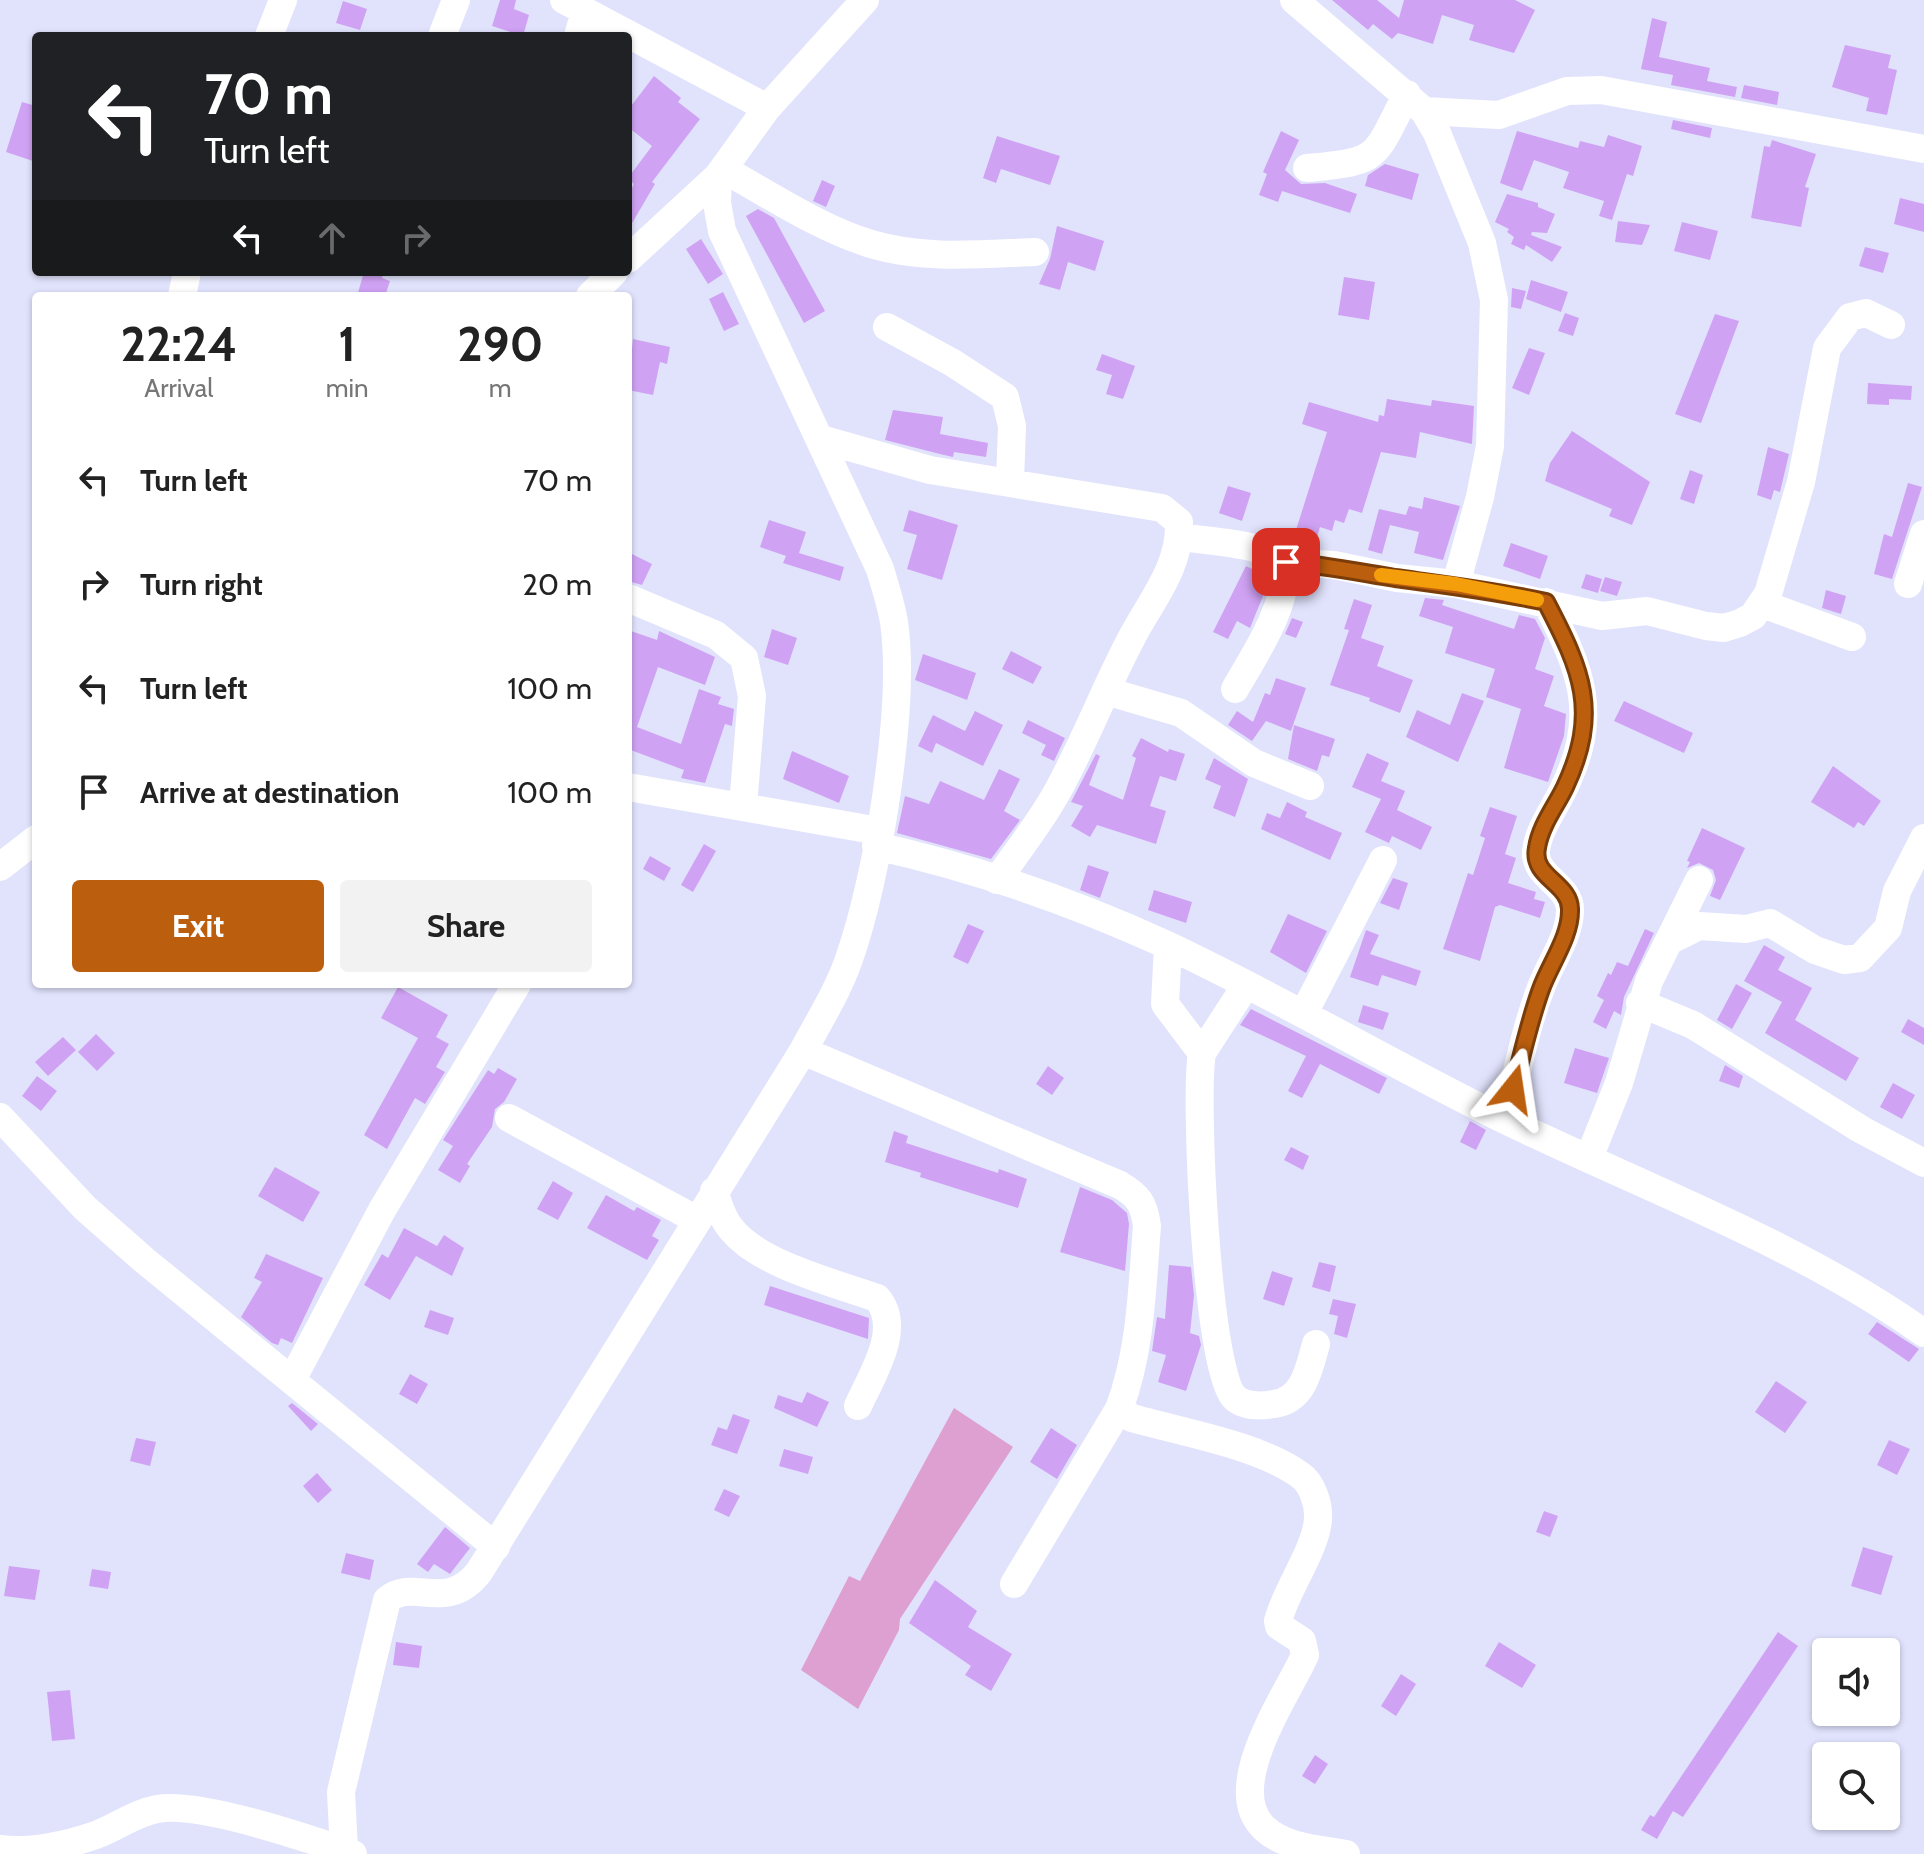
<!DOCTYPE html>
<style>
:root{--surface:#fff;--page:#f2f2f2;--text:#222;--muted:#767676;--accent:#bb5e0e}
body{margin:0;font-family:Cabin,sans-serif;background:var(--page);color:var(--text);height:100vh;display:flex;flex-direction:column;font-size:30px;white-space:nowrap}
*{box-sizing:border-box;margin:0}
p{font-size:26px;color:var(--muted)}
.icon{flex:none;width:44px;height:44px;fill:none;stroke:currentColor;stroke-width:2;stroke-linecap:round;stroke-linejoin:round}
.map{position:relative;flex:1;overflow:hidden}
.details{position:absolute;left:32px;top:292px;width:600px;height:696px;display:flex;flex-direction:column;background:var(--surface);border-radius:8px;box-shadow:0 2px 6px #0004}
.details>*{flex:none}
.top-card{position:absolute;left:32px;top:32px;width:600px;height:244px;border-radius:8px;box-shadow:0 2px 6px #0004;background:#202124;color:#fff;overflow:hidden}
.fabs{position:absolute;left:1812px;top:1638px;display:grid;gap:16px}
.fabs a{display:grid;place-items:center;width:88px;height:88px;border-radius:8px;background:var(--surface);box-shadow:0 2px 6px #0004;font-size:40px}
.pin{position:absolute;display:grid;place-items:center;width:68px;height:68px;color:#fff;margin:-34px;border-radius:16px;box-shadow:0 4px 12px #0006}
.me{position:absolute;width:88px;margin:-44px;rotate:15deg;stroke-linejoin:round;filter:drop-shadow(0 0 6px #0008)}
.turn{display:flex;align-items:center;gap:28px;height:168px;padding:0 40px;font-size:36px}
.turn .icon{width:104px;height:104px;stroke-width:2.5}
.turn b{display:block;font-size:56px;line-height:68px}
.lanes{display:flex;align-items:center;height:76px;padding:0 40px;background:#0003;justify-content:center;gap:40px;direction:ltr}
.lanes .off{opacity:.35}
.eta{display:flex;justify-content:space-evenly;align-items:center;height:136px;text-align:center}
.eta b{font-size:48px;font-weight:700;line-height:56px}
.button{display:flex;gap:16px;margin-top:auto;padding:16px 40px}
.button a{flex:1;height:92px;border-radius:8px;background:var(--accent);color:#fff;font-size:32px;font-weight:700;line-height:92px;text-align:center}
.button a+a{background:var(--page);color:var(--text)}
ul{padding:0;list-style:none}
li{display:flex;align-items:center;gap:24px;height:104px;padding:0 40px}
li div{flex:1}
li b{display:block;font-size:30px}
li em{font-style:normal}
.map>svg:first-child{display:block}
</style>
<div class="map">
<svg width="1924" height="1854" viewBox="0 0 1924 1854">
<rect width="100%" height="100%" fill="#e1e3fd"/>
<!-- green -->
<path fill="#dea0d0" d="M954 1408 1013 1447 900 1619 899 1630 858 1709 801 1670 849 1576 860 1581Z"/>
<!-- building -->
<path fill="#d0a2f4" d="M500 0H516L514 9 529 15 523 36 492 26Z
M1332 0H1377L1399 18 1404 0H1515L1535 10 1514 53 1469 40 1474 25 1442 15 1433 44 1398 33 1392 39 1373 24 1368 30Z
M343 1 367 9 360 30 336 23Z
M1652 18 1667 22 1659 57 1710 68 1707 81 1737 87 1735 97 1671 85 1673 75 1641 69Z
M1845 45 1891 55 1888 68 1897 70 1887 115 1866 111 1869 98 1832 87Z
M654 76 681 98 678 102 700 119 652 182 655 184 628 230V196L634 184 628 178 652 146 628 127V110Z
M1744 85 1779 92 1777 105 1741 98Z
M22 102 36 106V162L6 152Z
M1673 120 1712 128 1710 138 1671 129Z
M1281 131 1299 140 1285 170 1301 184 1325 183 1357 194 1350 213 1282 191 1278 202 1259 195 1267 174 1263 172Z
M1517 131 1578 148 1580 141 1604 147 1608 135 1642 146 1633 176 1627 174 1612 220 1599 216 1604 201 1563 188 1569 172 1534 160 1522 191 1500 183Z
M997 136 1060 156 1050 185 1001 169 996 183 983 178Z
M1772 140 1816 154 1805 187 1809 188 1801 227 1751 218 1764 146 1770 147Z
M1385 164 1419 174 1412 200 1365 186 1368 175Z
M822 180 835 186 826 207 813 201Z
M1507 194 1538 203V207L1555 214 1547 233 1532 232 1531 235 1562 247 1552 262 1526 245 1524 250 1511 244 1514 237 1507 232 1509 229 1495 222Z
M1900 198 1924 204V232L1894 224Z
M758 209 774 218 825 311 804 323 746 216Z
M1618 221 1650 225 1642 245 1615 242Z
M1682 222 1718 231 1710 260 1674 251Z
M1057 226 1104 241 1095 271 1068 262 1060 290 1039 284 1050 259Z
M701 239 723 274 708 284 686 249Z
M1865 247 1889 253 1883 273 1859 266Z
M364 272H384L382 278 390 281 385 296H357Z
M1344 277 1375 282 1369 320 1338 315Z
M1531 280 1568 292 1561 312 1526 299Z
M1512 288 1526 291 1521 309 1511 307Z
M723 292 739 324 724 331 709 299Z
M1565 313 1579 318 1573 336 1558 331Z
M1715 314 1739 321 1701 423 1675 414Z
M633 339 670 347 667 364 660 362 653 395 628 390Z
M1529 348 1545 353 1529 395 1512 388Z
M1102 354 1135 366 1123 399 1106 394 1112 375 1096 370Z
M1868 383 1912 386 1911 400 1889 399V405L1867 404Z
M1387 399 1431 406 1432 400 1474 406 1472 444 1420 432 1416 458 1381 452 1362 513 1349 509 1344 523 1335 520 1332 531 1320 527 1317 537 1296 530 1327 432 1302 424 1309 402 1378 422 1379 415 1384 416Z
M893 410 943 417 940 434 988 443 986 457 954 452 953 457 940 454 885 440Z
M1572 431 1650 482 1632 525 1609 516 1612 509 1545 481 1550 463Z
M1768 447 1789 454 1780 492 1774 490 1771 500 1757 495Z
M1690 470 1703 475 1694 504 1680 499Z
M1908 483 1922 487 1892 579 1874 574 1884 534 1892 537Z
M1228 486 1251 493 1242 521 1219 513Z
M1424 497 1460 506 1443 560 1414 553 1419 532 1390 525 1382 554 1368 550 1379 509 1406 515 1409 506 1422 509Z
M909 510 958 525 942 580 907 569 917 535 903 531Z
M769 520 806 532 799 553 844 567 840 581 783 563 786 556 760 547Z
M1511 543 1548 556 1540 579 1503 566Z
M628 552 652 564 642 585 628 581Z
M1246 566 1268 577 1265 591 1250 628 1237 621 1228 639 1213 632Z
M1586 574 1602 579 1598 593 1581 588Z
M1605 577 1622 582 1617 596 1600 591Z
M1826 590 1846 596 1841 614 1822 608Z
M1425 598 1444 600 1442 605 1514 629 1519 615 1535 619 1545 638 1535 669 1554 676 1544 706 1566 714 1564 736 1548 782 1504 768 1521 709 1486 697 1495 669 1445 653 1453 627 1419 616Z
M1354 599 1372 605 1361 638 1384 646 1377 666 1413 680 1400 713 1369 701 1370 698 1330 685 1349 630 1344 629Z
M1292 618 1303 622 1296 638 1285 634Z
M772 629 797 638 788 665 764 657Z
M628 630 657 640 659 631 715 657 705 685 658 667 637 727 681 744 699 689 721 697 718 704 734 709 732 726 725 724 705 783 681 778 684 770 628 749Z
M1011 651 1042 667 1033 684 1002 669Z
M923 654 976 673 967 700 915 680Z
M1276 678 1306 688 1291 731 1266 721 1252 741 1228 725 1237 711 1253 722 1265 693 1270 695Z
M1462 693 1484 701 1458 762 1406 737 1417 710 1450 725Z
M1624 701 1693 733 1684 753 1614 721Z
M975 711 1003 725 983 766 936 743 932 753 918 746 933 715 965 731Z
M1028 720 1065 738 1054 761 1041 755 1046 745 1022 733Z
M1294 725 1335 739 1329 757 1322 755 1317 771 1288 759Z
M1141 738 1168 752 1169 749 1185 754 1176 781 1160 776 1150 806 1166 811 1156 844 1097 825 1090 837 1071 826 1083 806 1071 802 1096 754 1100 756 1089 785 1123 800 1136 758 1132 756Z
M792 751 849 776 839 803 783 779Z
M1367 753 1389 763 1381 781 1405 791 1397 810 1432 827 1421 850 1392 836 1389 843 1365 832 1381 799 1352 787Z
M1214 758 1248 779 1235 817 1213 808 1221 786 1205 779Z
M1833 766 1881 801 1864 826 1858 822 1854 828 1811 802Z
M999 769 1020 779 1004 811 1020 820 991 859 897 833 905 796 929 804 940 781 984 800Z
M1287 802 1307 812 1305 817 1342 833 1330 860 1261 829 1267 813 1280 818Z
M1490 807 1517 816 1505 854 1516 858 1508 883 1536 892 1534 899 1545 902 1540 918 1500 905 1495 907 1480 961 1443 949 1468 873 1473 875 1485 838 1480 836Z
M1702 828 1745 848 1720 900 1710 896 1716 880 1713 870 1699 863 1687 868 1690 862 1687 861Z
M704 844 716 851 693 892 681 885Z
M650 856 671 868 664 881 643 869Z
M1088 865 1109 872 1100 898 1080 890Z
M1393 878 1408 883 1399 910 1380 903Z
M1154 890 1192 902 1186 923 1148 910Z
M1288 914 1327 931 1306 973 1270 952Z
M968 924 984 931 968 964 953 957Z
M1645 929 1654 933 1624 997 1621 1015 1614 1011 1606 1029 1593 1022 1604 1000 1597 996 1608 973 1611 975 1617 962 1628 966Z
M1366 930 1379 935 1370 954 1421 971 1416 986 1382 975 1378 986 1350 977Z
M1764 945 1785 957 1778 970 1812 988 1795 1020 1859 1058 1846 1081 1765 1033 1782 1002 1744 981Z
M1736 984 1752 993 1732 1029 1717 1020Z
M398 987 448 1015 436 1037 449 1044 436 1067 445 1072 425 1104 415 1098 387 1149 364 1135 418 1038 381 1018Z
M1363 1005 1389 1013 1383 1030 1358 1022Z
M1251 1009 1387 1078 1379 1094 1320 1064 1302 1098 1288 1091 1306 1056 1240 1025Z
M1908 1019 1924 1028V1045L1901 1032Z
M96 1034 115 1053 97 1071 78 1052Z
M63 1037 76 1050 48 1076 35 1062Z
M1575 1048 1609 1058 1597 1093 1564 1083Z
M1725 1065 1743 1076 1739 1088 1719 1081Z
M1048 1066 1064 1078 1052 1095 1036 1084Z
M498 1068 517 1079 504 1102 495 1109 492 1127 467 1164 470 1166 460 1183 438 1170 453 1146 443 1140 488 1070 494 1074Z
M37 1076 57 1091 41 1111 22 1096Z
M1893 1083 1915 1095 1902 1119 1880 1107Z
M1470 1121 1486 1130 1476 1150 1460 1142Z
M894 1131 908 1136 906 1143 998 1173 999 1169 1027 1179 1018 1208 920 1177 921 1173 885 1162Z
M1291 1147 1309 1156 1303 1170 1284 1160Z
M275 1167 320 1192 303 1222 258 1196Z
M553 1181 573 1193 558 1220 537 1209Z
M1080 1187 1112 1200 1127 1213 1129 1224 1125 1271 1060 1252Z
M606 1195 634 1211 637 1207 661 1220 652 1236 659 1240 647 1260 587 1228Z
M404 1228 437 1246 444 1235 464 1248 452 1276 416 1256 390 1300 364 1285 382 1254 388 1258Z
M266 1254 323 1278 292 1343 281 1338 278 1345 272 1343 241 1317 262 1282 254 1278Z
M1319 1262 1336 1266 1330 1292 1312 1287Z
M1169 1265 1191 1267 1194 1295 1190 1333 1199 1336 1201 1345 1186 1391 1158 1382 1166 1355 1152 1351 1157 1317 1165 1319Z
M1272 1271 1293 1278 1284 1306 1263 1299Z
M770 1286 869 1318 868 1339 764 1305Z
M1333 1299 1356 1304 1347 1338 1334 1334 1338 1316 1329 1314Z
M430 1310 454 1318 448 1335 424 1327Z
M1877 1322 1919 1349 1909 1362 1868 1334Z
M410 1374 428 1384 417 1404 399 1394Z
M1776 1381 1807 1402 1785 1433 1755 1412Z
M807 1392 829 1402 817 1427 774 1408 778 1395 802 1403Z
M292 1403 318 1424 311 1431 288 1406Z
M733 1414 750 1420 737 1454 711 1445 718 1427 727 1430Z
M1051 1428 1077 1445 1057 1479 1030 1462Z
M136 1438 156 1442 150 1466 130 1461Z
M1889 1440 1910 1449 1897 1475 1877 1465Z
M784 1449 813 1457 808 1474 779 1466Z
M317 1473 332 1490 318 1503 303 1486Z
M724 1489 740 1496 729 1517 714 1510Z
M1544 1511 1558 1516 1550 1537 1536 1532Z
M445 1527 470 1548 450 1574 434 1564 428 1572 417 1564Z
M1863 1547 1893 1556 1881 1595 1851 1586Z
M346 1553 374 1560 370 1580 341 1573Z
M9 1566 40 1570 35 1600 4 1596Z
M92 1569 111 1572 108 1589 89 1586Z
M935 1580 977 1611 968 1627 1012 1654 991 1691 965 1675 971 1666 909 1623Z
M1778 1632 1798 1646 1683 1817 1673 1811 1657 1839 1641 1830 1650 1815 1654 1817Z
M396 1642 422 1646 419 1668 393 1665Z
M1499 1642 1536 1665 1522 1688 1485 1666Z
M1401 1674 1416 1684 1396 1716 1381 1706Z
M70 1690 75 1739 52 1741 47 1692Z
M1315 1755 1328 1764 1315 1784 1302 1776Z"/>
<g fill="none" stroke-linecap="round" stroke-linejoin="round">
<!-- minor -->
<path stroke="#fff" stroke-width="28" d="M564 0 767 108
M1294 0 1424 111 1437 133 1482 243 1494 300 1490 446 1480 497 1456 584
M269 36 283 0
M442 36 456 0
M578 36 585 11
M1424 111 1499 115 1567 91 1601 90 1924 149
M1307 168C1382 161 1373 159 1407 94
M723 169C770 195 819 228 871 244 924 260 981 254 1035 252
M628 259 718 176 767 108 865 0
M182 296 187 272
M590 296 614 272
M887 327 953 363 1005 397 1012 426 1010 481
M821 439 930 470 1162 508 1179 522C1181 567 1150 602 1131 639 1104 690 1084 744 1056 794 1039 824 1017 852 997 880
M1180 537C1214 542 1257 542 1286 562 1287 607 1257 651 1235 689
M1286 562 1334 565 1397 578 1456 584 1602 616 1647 611 1706 626 1724 628 1740 623 1753 616 1768 594 1801 482 1827 348 1850 317 1866 313 1891 325
M1908 584 1924 534
M628 598 716 635 744 658 752 696 743 806
M1763 604 1852 637
M1106 691 1181 713 1254 763 1310 786
M628 787 879 831
M876 846C975 868 1075 903 1167 945 1282 999 1391 1064 1505 1120 1645 1188 1797 1243 1924 1333
M0 867 36 839
M1669 941 1699 926 1746 929 1770 923 1815 950 1844 960 1860 958 1888 928 1897 891 1924 838
M1168 946 1165 1004 1202 1053C1194 1097 1207 1370 1234 1397 1244 1407 1262 1406 1274 1404 1304 1400 1309 1369 1316 1344
M1640 1003 1693 1025 1862 1130 1924 1163
M1304 1013 1383 860
M803 1051 1120 1185C1139 1196 1144 1204 1147 1226 1142 1288 1141 1351 1119 1409L1014 1584
M1202 1053 1246 985
M0 1117 85 1208 144 1260 496 1547
M509 1118 697 1220
M1505 1119C1517 1075 1525 1028 1542 985 1551 962 1569 937 1570 912 1572 885 1534 878 1536 851 1538 830 1554 809 1563 790 1600 715 1582 672 1546 602
M1589 1158 1619 1083 1649 981 1699 880
M714 1191C719 1205 722 1219 732 1230 761 1265 835 1283 877 1298 903 1328 872 1375 858 1406
M293 1378 382 1210 517 984
M1119 1409 1132 1418C1181 1432 1259 1445 1300 1475 1312 1483 1319 1504 1318 1519 1316 1550 1286 1589 1278 1621L1279 1626 1302 1641 1305 1655C1288 1694 1221 1787 1264 1828 1285 1848 1319 1849 1346 1854
M0 1849C30 1853 67 1845 96 1835 117 1827 135 1813 157 1809 198 1801 310 1839 353 1854
M344 1851 341 1792 387 1600C413 1577 446 1614 479 1572L803 1051C819 1021 838 991 849 959 878 877 906 707 894 622 891 604 885 586 880 569L722 231 717 203 718 176"/>
</g>
<g fill="none" stroke-linecap="round" stroke-linejoin="round">
<defs>
<path id="route" d="M1286 562C1323 565 1358 572 1395 578 1446 585 1496 591 1546 602 1582 671 1600 712 1565 787 1556 806 1540 826 1537 848 1531 877 1570 883 1570 909 1571 936 1550 964 1541 989 1529 1022 1522 1056 1513 1089"/>
</defs>
<!-- route casing -->
<use href="#route" stroke="#7a3d09" stroke-width="20"/>
<!-- route -->
<use href="#route" stroke="#bb5e0e" stroke-width="14"/>
<!-- slow -->
<path stroke="#f59e0b" stroke-width="14" d="M1381 575 1456 584 1537 600"/>
</g>
</svg>
<div class="fabs">
<a><svg class="icon" aria-label="sound" viewBox="0 0 24 24"><path d="M4 9h4l5-4v14l-5-4H4zM17 9q2 3 0 6"/></svg></a>
<a><svg class="icon" aria-label="search" viewBox="0 0 24 24"><circle cx="10" cy="10" r="6"/><path d="M15 15l6 6"/></svg></a>
</div>
<div class="pin" style="left:1286px;top:562px;background:#d93025"><svg class="icon" aria-label="arrive" viewBox="0 0 24 24"><path d="M6 21V4h12l-3 4 3 4H6"/></svg></div>
<svg class="me" style="left:1513px;top:1089px" viewBox="-20 -20 40 40"><path d="M0-17L14 15 0 8-14 15z" fill="#bb5e0e" stroke="#fff" stroke-width="4"/></svg>
<div class="top-card">
<div class="turn"><svg class="icon" aria-label="left" viewBox="0 0 24 24"><path d="M17 20v-9H6M10 6l-5 5 5 5"/></svg><div><b>70 m</b>Turn left</div></div>
<div class="lanes"><svg class="icon" aria-label="left" viewBox="0 0 24 24"><path d="M17 20v-9H6M10 6l-5 5 5 5"/></svg><svg class="icon off" aria-label="ahead" viewBox="0 0 24 24"><path d="M12 20V5M6 11l6-6 6 6"/></svg><svg class="icon off" aria-label="right" viewBox="0 0 24 24"><path d="M7 20v-9h11M14 6l5 5-5 5"/></svg></div>
</div>
<section class="details">
<div class="eta">
<div><b>22:24</b><p>Arrival</p></div>
<div><b>1</b><p>min</p></div>
<div><b>290</b><p>m</p></div>
</div>
<ul>
<li><svg class="icon" aria-label="left" viewBox="0 0 24 24"><path d="M17 20v-9H6M10 6l-5 5 5 5"/></svg><div><b>Turn left</b></div><em>70 m</em></li>
<li><svg class="icon" aria-label="right" viewBox="0 0 24 24"><path d="M7 20v-9h11M14 6l5 5-5 5"/></svg><div><b>Turn right</b></div><em>20 m</em></li>
<li><svg class="icon" aria-label="left" viewBox="0 0 24 24"><path d="M17 20v-9H6M10 6l-5 5 5 5"/></svg><div><b>Turn left</b></div><em>100 m</em></li>
<li><svg class="icon" aria-label="arrive" viewBox="0 0 24 24"><path d="M6 21V4h12l-3 4 3 4H6"/></svg><div><b>Arrive at destination</b></div><em>100 m</em></li>
</ul>
<div class="button"><a>Exit</a><a>Share</a></div>
</section>
</div>
